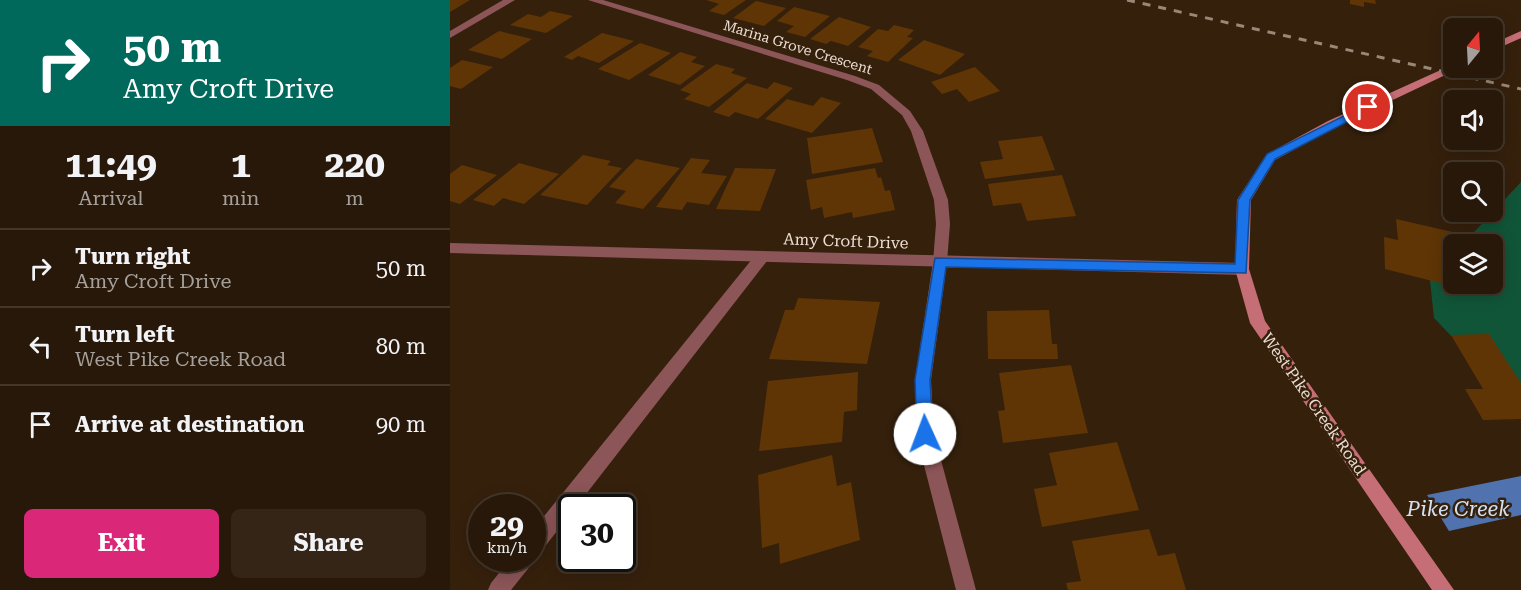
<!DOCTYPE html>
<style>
:root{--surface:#281809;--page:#342517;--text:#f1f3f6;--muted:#a5a09c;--line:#44372a;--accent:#db2777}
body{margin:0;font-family:"Roboto Serif",serif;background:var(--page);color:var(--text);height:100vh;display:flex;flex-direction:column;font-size:22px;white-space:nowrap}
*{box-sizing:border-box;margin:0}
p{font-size:20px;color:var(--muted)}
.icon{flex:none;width:33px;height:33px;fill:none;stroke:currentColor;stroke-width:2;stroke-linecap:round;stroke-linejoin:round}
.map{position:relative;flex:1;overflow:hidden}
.details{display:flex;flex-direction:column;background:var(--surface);width:450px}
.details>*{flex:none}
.banner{background:#00695c;color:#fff;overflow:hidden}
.needle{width:39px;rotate:18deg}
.fabs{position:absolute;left:993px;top:18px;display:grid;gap:12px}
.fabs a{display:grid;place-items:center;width:60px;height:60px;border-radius:9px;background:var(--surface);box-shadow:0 3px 15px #0003,0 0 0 2px var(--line);font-size:30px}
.speed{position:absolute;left:18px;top:494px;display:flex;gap:12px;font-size:30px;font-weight:700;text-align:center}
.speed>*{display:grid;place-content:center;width:78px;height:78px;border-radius:50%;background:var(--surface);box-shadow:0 3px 15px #0003,0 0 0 2px var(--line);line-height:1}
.speed small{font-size:15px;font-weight:400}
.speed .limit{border:3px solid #111;border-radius:9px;background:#fff;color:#111}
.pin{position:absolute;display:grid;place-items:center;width:51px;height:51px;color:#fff;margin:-26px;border:3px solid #fff;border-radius:50%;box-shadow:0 2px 6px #0007}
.me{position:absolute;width:66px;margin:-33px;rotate:358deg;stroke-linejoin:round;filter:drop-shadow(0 0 4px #0008)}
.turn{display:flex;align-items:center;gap:21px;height:126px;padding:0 24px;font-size:27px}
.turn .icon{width:78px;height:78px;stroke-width:2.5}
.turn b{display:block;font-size:42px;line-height:51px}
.eta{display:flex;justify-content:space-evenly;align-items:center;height:102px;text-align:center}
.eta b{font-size:36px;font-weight:700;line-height:42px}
.primary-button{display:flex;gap:12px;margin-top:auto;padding:12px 24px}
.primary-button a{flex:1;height:69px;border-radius:9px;background:var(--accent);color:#fff;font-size:24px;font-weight:700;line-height:69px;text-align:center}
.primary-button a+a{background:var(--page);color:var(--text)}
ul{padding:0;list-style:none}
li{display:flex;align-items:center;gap:18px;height:78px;padding:0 24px;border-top:2px solid var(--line)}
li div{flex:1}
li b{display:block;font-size:22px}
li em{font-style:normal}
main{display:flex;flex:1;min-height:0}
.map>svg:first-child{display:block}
</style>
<main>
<section class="details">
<div class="banner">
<div class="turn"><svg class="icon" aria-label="right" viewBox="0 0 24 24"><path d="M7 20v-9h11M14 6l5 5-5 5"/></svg><div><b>50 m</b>Amy Croft Drive</div></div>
</div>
<div class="eta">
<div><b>11:49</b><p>Arrival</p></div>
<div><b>1</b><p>min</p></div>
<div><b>220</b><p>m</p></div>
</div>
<ul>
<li><svg class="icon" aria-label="right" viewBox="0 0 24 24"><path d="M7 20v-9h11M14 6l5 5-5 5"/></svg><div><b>Turn right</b><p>Amy Croft Drive</p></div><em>50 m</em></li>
<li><svg class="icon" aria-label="left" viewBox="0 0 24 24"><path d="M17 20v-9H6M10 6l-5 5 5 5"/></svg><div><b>Turn left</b><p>West Pike Creek Road</p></div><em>80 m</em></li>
<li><svg class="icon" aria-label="arrive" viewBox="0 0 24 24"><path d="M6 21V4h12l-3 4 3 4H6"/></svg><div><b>Arrive at destination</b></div><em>90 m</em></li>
</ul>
<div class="primary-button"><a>Exit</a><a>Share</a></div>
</section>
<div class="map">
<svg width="1071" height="590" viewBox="0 0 1071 590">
<rect width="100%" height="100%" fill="#35200c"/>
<!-- green -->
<path fill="#115538" d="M1071 182V412L1063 400 984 318 980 281 1003 255 1004 284H1042V244H1013Z"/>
<!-- water -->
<path fill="#5073af" d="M1071 476V515L999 531 977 495Z"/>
<!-- building -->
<path fill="#5f3505" d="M0 0H20L0 12Z
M256 0H296L274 15 259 11 269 4Z
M900 0H925L926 4 914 2V7L900 4Z
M306 1 336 8 314 26 283 18Z
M344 7 380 16 355 37 336 32 344 26 327 21Z
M100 11 123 16 96 33 60 25 78 14 91 17Z
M389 17 421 27 398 46 381 41 376 44 360 39Z
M444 25 464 30 457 37 463 38 438 62 417 56 423 51 408 47 428 29 438 31Z
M49 31 82 39 52 59 18 50Z
M152 33 184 41 149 63 128 56 122 60 114 57Z
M474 40 515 54 490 75 448 60Z
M190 43 221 53 179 80 148 69Z
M230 52 247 57 241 62 255 66 230 85 198 75Z
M12 60 43 67 11 89 0 86V68Z
M266 64 285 69 281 73 297 78 259 107 234 99 241 94 230 90Z
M525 67 550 91 519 102 507 89 492 94 481 82Z
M324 82 343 88 308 119 285 112 279 117 263 112 297 83 317 89Z
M371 97 391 103 362 133 315 119 337 99 363 106Z
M422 128 433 162 362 174 357 138Z
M592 136 605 170 535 179 530 162 553 159 548 141Z
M133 155 161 161 157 165 172 168 137 205 90 195Z
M241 158 260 160 251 173 277 176 259 205 237 202 232 210 206 207Z
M186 159 230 168 193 209 165 203 176 191 159 187Z
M69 163 109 174 74 204 53 198 44 206 23 200Z
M12 165 47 175 10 204 0 201V174Z
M285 168 326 169 310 211 266 209Z
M425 168 428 178 431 177 435 191 440 190 445 210 403 218 402 212 374 218 372 207 361 210 356 180Z
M612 175 626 216 577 221 571 203 543 206 538 184Z
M946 219 1007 233 1009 244H1004V273L993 270 994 284 935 269 934 237 948 240Z
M348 298 430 302 417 364 319 359 335 310H344Z
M599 310 602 344H607L608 359H538L537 311Z
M1039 334 1071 383V419L1033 420 1015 389H1033L1001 335Z
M621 365 638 433 553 443 548 411 555 410 549 373Z
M408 372 407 410 394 412 392 442 309 451 318 381Z
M667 442 689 510 592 527 584 489 607 485 599 453Z
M382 455 387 486 401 482 410 540 330 564 329 543 312 548 308 475Z
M699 529 708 556 725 553 736 590H618L616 583 631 581 622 541Z"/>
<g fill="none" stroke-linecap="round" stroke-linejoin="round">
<!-- service -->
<path fill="#8c5558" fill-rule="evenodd" d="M312 252 319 257 317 261 126 507H122V512L89 554 83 556 81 565 61 590H38L41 583 61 558H82V531L307 253Z"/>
<!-- minor -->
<path fill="#8c5558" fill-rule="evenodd" d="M53 0H65L0 38V31Z
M138 0H153L405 76 429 85 460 111 473 131 498 200 500 224 497 262 481 380 484 434 526 590H506L466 434 465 380 483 262 486 224 484 200 461 131 452 115 421 89 397 80Z"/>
<!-- tertiary -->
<path fill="#8c5558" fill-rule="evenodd" d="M0 243 792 263 797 265 799 269 797 273 792 275 0 253Z"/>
<!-- secondary -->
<path fill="#c56e75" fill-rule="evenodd" d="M1071 31V38L1042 51V44Z
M1004 64V68H1009L1008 69 886 127 825 160 801 200 799 269 815 321 1004 590H982L800 323 785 269 787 200 817 154 878 121Z"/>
<!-- rail -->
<path stroke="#998878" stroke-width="3" stroke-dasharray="8 8" stroke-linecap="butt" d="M677 0 1071 89"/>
</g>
<!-- route -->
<path fill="#1a73e8" stroke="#114b97" stroke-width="1.5" d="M918 104 922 105V109L825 159 800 200 796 273 496 267 480 380 483 434 480 440 475 442 469 440 467 434 465 380 485 258 785 264 788 200 817 154Z"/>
<g text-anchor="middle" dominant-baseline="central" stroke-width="5" stroke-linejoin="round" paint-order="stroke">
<!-- far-street labels -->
<g font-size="14" fill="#eddfd3" stroke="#35200c">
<text transform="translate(348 47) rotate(17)">Marina Grove Crescent</text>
</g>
<!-- street labels -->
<g font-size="16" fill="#eddfd3" stroke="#35200c">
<text transform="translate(396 241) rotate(2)">Amy Croft Drive</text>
<text transform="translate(864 404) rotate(55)">West Pike Creek Road</text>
</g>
<!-- near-water labels -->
<g font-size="21" font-style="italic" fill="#d5e0f1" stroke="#35200c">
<text x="1008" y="509">Pike Creek</text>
</g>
</g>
</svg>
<div class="fabs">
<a><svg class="needle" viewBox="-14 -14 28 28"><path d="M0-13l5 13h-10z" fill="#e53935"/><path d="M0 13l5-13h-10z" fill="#a5a09c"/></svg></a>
<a><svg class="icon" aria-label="sound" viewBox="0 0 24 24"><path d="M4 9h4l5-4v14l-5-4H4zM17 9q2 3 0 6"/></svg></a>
<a><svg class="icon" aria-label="search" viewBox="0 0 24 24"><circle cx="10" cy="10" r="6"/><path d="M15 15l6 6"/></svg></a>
<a><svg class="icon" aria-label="layers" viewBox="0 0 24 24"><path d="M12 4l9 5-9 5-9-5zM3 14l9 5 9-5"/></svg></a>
</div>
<div class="speed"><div>29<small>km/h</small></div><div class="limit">30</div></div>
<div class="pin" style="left:918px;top:107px;background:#d93025"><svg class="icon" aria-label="arrive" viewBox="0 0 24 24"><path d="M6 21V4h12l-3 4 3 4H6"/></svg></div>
<svg class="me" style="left:475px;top:434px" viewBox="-20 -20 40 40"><circle r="19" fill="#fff"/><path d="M0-13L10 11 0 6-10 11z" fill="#1a73e8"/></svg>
</div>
</main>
